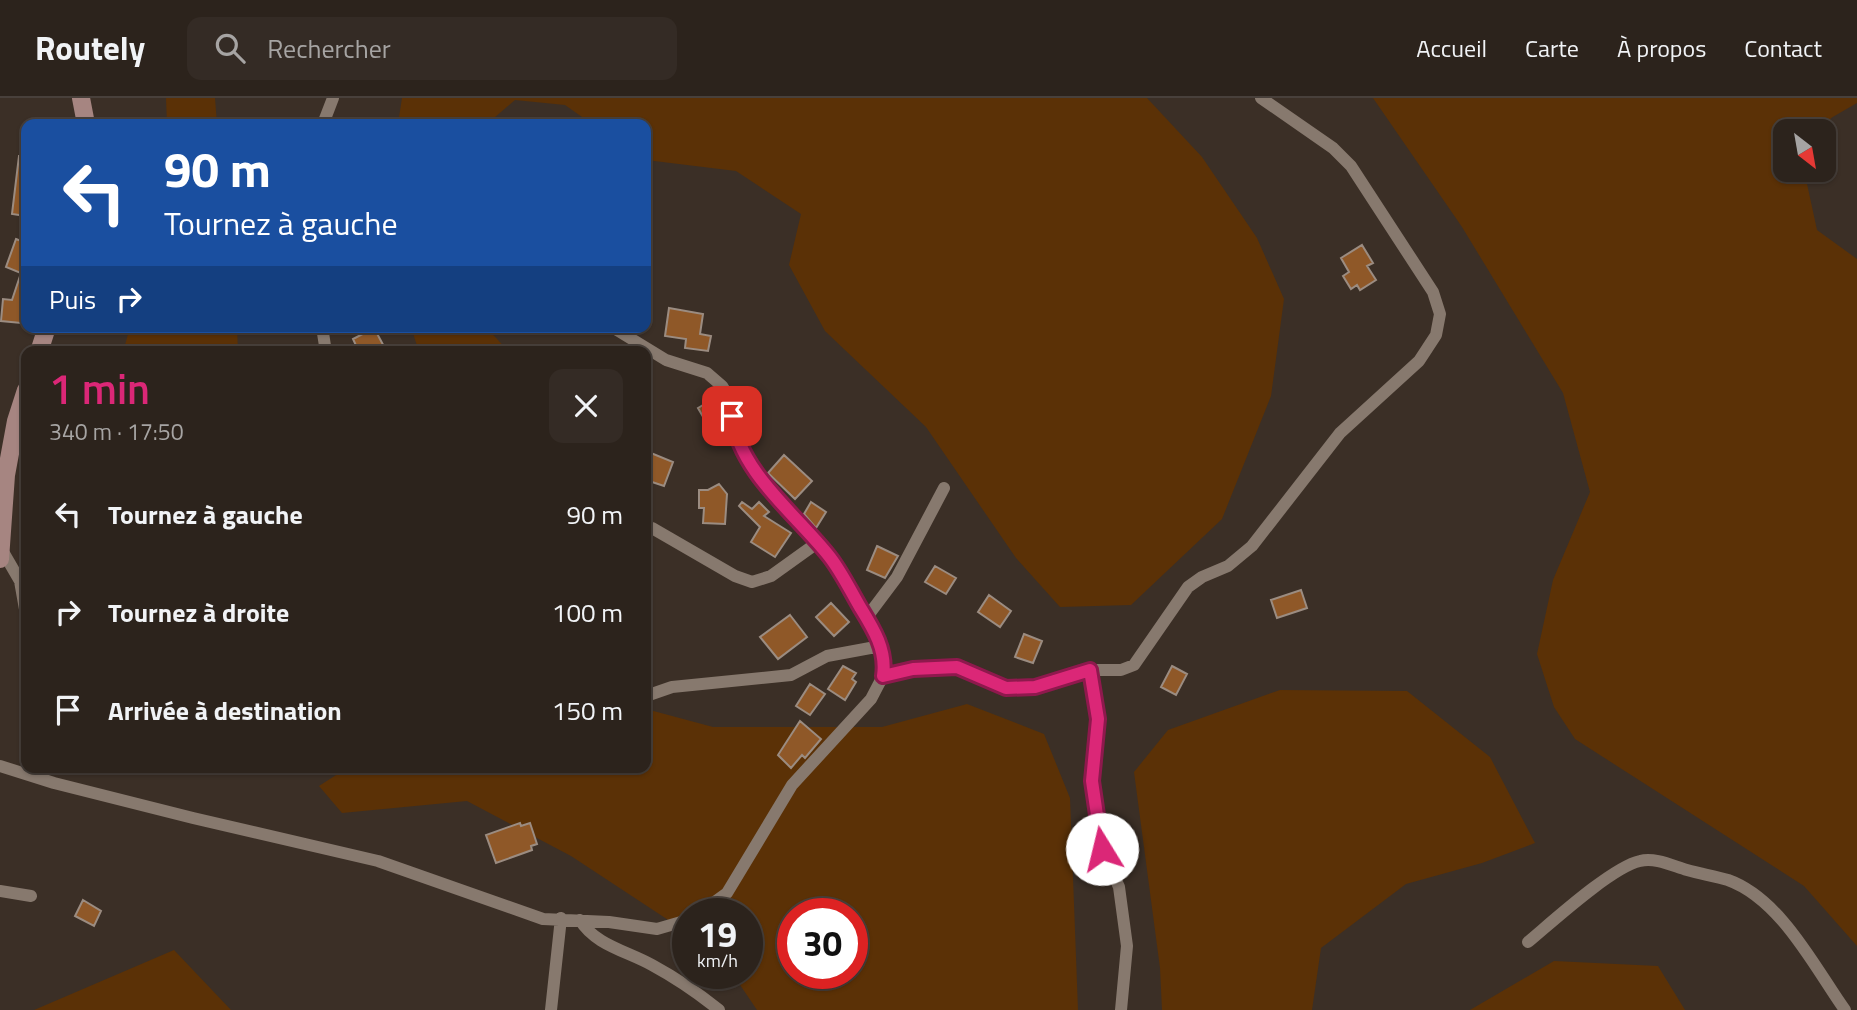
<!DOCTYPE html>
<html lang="fr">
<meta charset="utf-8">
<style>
:root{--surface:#2c231c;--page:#342b25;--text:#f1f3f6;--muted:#a6a4a3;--line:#48403b;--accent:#db2777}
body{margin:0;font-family:"Titillium Web",sans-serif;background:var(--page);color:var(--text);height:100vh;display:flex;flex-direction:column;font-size:26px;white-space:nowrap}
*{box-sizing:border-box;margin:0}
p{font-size:23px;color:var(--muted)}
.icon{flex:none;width:38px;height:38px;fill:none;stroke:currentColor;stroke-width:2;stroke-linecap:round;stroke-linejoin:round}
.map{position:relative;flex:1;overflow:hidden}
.details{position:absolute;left:21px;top:248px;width:630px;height:427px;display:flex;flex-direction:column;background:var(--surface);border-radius:14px;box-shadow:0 2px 5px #0004,0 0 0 2px var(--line)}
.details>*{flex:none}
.guide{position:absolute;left:21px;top:21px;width:630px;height:214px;border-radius:14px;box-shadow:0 2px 5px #0004,0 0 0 2px var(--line);background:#1a4fa0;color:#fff;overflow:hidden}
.needle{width:46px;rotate:149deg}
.buttons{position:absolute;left:1773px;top:21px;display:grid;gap:14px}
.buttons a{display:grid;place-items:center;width:63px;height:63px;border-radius:14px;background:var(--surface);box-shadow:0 2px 5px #0004,0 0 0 2px var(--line);font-size:35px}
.speed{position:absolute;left:672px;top:800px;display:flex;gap:14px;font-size:35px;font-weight:700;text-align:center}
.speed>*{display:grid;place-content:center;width:91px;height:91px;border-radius:50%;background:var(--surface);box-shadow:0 2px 5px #0004,0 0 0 2px var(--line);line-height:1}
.speed small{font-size:18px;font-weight:400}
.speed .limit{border:10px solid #d22;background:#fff;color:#111}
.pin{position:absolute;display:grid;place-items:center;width:60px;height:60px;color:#fff;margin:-30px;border-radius:14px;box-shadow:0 4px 10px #0006}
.me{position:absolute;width:77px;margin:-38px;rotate:351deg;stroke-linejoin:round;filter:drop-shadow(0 0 5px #0008)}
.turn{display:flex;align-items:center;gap:24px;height:147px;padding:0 28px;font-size:32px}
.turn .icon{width:91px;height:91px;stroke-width:2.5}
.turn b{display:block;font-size:49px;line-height:60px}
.then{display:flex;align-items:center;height:66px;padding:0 28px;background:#0003;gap:14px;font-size:26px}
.round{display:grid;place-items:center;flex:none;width:74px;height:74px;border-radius:14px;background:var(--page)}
.summary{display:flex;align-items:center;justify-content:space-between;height:119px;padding:0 28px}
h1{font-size:42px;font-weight:600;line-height:52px;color:var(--accent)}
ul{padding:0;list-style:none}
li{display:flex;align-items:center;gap:21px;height:98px;padding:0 28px}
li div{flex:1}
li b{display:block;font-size:26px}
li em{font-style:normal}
header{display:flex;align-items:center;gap:42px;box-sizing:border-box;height:98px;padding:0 35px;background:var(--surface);border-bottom:2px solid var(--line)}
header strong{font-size:33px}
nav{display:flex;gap:38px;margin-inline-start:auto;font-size:24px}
.search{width:490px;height:63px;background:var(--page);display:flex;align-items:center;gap:18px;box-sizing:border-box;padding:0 24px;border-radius:14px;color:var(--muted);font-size:26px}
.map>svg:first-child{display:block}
</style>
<header>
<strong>Routely</strong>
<div class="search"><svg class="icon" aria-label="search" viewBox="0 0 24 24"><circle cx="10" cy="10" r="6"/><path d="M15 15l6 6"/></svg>Rechercher</div>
<nav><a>Accueil</a><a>Carte</a><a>À propos</a><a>Contact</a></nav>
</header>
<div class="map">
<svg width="1857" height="912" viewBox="0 0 1857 912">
<rect width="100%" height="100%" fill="#3b2f26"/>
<!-- green -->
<path fill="#5b3106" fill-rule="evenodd" d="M166 0H215L217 26H167Z
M402 0H1147L1202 59 1257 140 1284 201 1271 298 1222 421 1131 507 1060 509 1016 460 926 329 825 233 789 167 801 116 736 73 646 62V26H592L565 7 515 2 487 26H398Z
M1373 0H1857V5L1831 20 1823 33H1785V72H1804L1817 132 1857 161V848L1804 788 1575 641 1554 609 1537 556 1553 482 1590 394 1563 295 1462 129Z
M130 229H237L238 254H123Z
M411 229H486L509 254H419Z
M1280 592 1407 593 1490 659 1535 745 1482 765 1406 786 1321 850 1312 912H1162L1160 870 1134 674 1168 632Z
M967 606 1044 636 1070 700 1078 912H757L732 875H747V816H688V835L571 758 467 703 342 715 319 688 347 670H646V611L713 629H882ZM793 816H852V875H793Z
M174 852 231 912H34Z
M1554 863 1658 868 1685 912H1470Z"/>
<!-- building -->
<path fill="#8f5828" stroke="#9b8c81" stroke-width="2" d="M19 58H26V118L12 116Z
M16 141 26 145V185L21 225 1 223 3 201 12 202 21 175 6 169Z
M1362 147 1373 165 1367 168 1376 182 1360 192 1357 187 1351 191 1343 178 1349 174 1341 160Z
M669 210 703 216 700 236 711 238 708 253 685 250 686 241 665 238Z
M374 230 387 254H359L353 241Z
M715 300 723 315 706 324 698 310Z
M646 353 673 364 664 388 646 382Z
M784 357 812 383 795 401 768 375Z
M719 386 727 396 725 426 703 425 704 410H699V392H708Z
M742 404 752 411 759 404 769 414 764 418 791 435 775 459 751 444 760 429 739 408Z
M811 404 826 414 816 430 804 416Z
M877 448 898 458 885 480 867 472Z
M935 468 956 480 946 496 925 484Z
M1301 492 1307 510 1277 520 1271 502Z
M989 497 1011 513 1000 529 978 514Z
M831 505 849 524 834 538 816 519Z
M790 517 807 539 778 561 760 539Z
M1024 536 1042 543 1033 565 1015 559Z
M843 568 856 575 852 581 856 584 845 602 828 591Z
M1172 568 1187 576 1176 597 1161 589Z
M810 586 825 596 810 617 796 608Z
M800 623 821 641 805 660 802 657 791 670 778 657Z
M520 725 521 728 530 725 537 746 531 748 532 752 496 765 486 737Z
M83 802 101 813 94 828 75 818Z"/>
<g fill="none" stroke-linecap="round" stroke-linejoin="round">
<!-- street -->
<path stroke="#87796e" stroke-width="12" d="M323 26 333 0
M322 229 326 254
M612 229 666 262 707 275 722 288 730 301 735 335 753 370 829 459 867 519 881 548 885 564 883 578 871 601 792 687 727 795 698 816
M652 430 735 478 752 484 771 478 817 445
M2 452 20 483 26 517
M867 519 897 479 944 390
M1090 572 1098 621 1092 683 1102 751 1119 789 1127 848 1121 912
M883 578 913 571 957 569 1006 590 1035 589 1090 572H1121L1134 567 1188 489 1202 479 1228 468 1252 448 1340 335 1419 263 1436 237 1440 216 1433 194 1351 68 1333 50 1261 0
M646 598 672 589 791 577 827 558 881 548
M0 668 54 685 193 720 378 763 543 821 609 824 657 831 688 822
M0 793 31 798
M580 822C595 847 627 853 652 867 676 880 698 895 719 912
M1528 844C1552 824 1612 769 1640 763 1655 759 1673 768 1687 772 1701 776 1715 778 1728 782 1781 801 1815 870 1845 912
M551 912 561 820"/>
<!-- secondary -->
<path stroke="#a68581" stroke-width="18" d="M81 0 86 26
M39 254 47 229
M0 461 6 377 16 323 26 292"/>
</g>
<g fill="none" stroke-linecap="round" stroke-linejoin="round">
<defs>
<path id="route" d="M732 318C740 375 795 415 829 458 841 473 850 492 860 509 873 530 887 552 883 578L913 571 957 569 1006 590 1035 589 1090 572 1098 621 1092 683 1102 751"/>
</defs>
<!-- route casing -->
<use href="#route" stroke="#8e194d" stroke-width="18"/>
<!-- route -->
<use href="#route" stroke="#db2777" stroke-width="12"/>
</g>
</svg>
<div class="buttons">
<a><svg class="needle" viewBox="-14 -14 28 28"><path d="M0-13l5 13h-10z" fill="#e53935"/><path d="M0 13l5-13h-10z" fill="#a6a4a3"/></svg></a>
</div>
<div class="speed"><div>19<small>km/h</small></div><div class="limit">30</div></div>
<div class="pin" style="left:732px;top:318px;background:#d93025"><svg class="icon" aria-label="arrive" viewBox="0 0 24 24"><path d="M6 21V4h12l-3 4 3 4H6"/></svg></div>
<svg class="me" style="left:1102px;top:751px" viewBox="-20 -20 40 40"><circle r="19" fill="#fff"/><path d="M0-13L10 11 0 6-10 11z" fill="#db2777"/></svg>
<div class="guide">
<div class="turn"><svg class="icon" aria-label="left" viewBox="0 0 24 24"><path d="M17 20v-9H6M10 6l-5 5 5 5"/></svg><div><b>90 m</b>Tournez à gauche</div></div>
<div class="then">Puis<svg class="icon" aria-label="right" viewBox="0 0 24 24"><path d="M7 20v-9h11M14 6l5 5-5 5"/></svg></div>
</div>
<section class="details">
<div class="summary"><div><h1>1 min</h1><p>340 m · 17:50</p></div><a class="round"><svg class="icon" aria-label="close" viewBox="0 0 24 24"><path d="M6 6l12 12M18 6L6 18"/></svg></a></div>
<ul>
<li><svg class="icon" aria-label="left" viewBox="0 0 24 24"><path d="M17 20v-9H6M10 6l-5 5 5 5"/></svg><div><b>Tournez à gauche</b></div><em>90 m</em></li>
<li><svg class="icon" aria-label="right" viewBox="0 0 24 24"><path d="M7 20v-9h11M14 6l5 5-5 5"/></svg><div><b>Tournez à droite</b></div><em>100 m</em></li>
<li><svg class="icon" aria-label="arrive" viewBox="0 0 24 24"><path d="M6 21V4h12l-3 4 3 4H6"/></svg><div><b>Arrivée à destination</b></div><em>150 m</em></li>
</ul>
</section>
</div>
